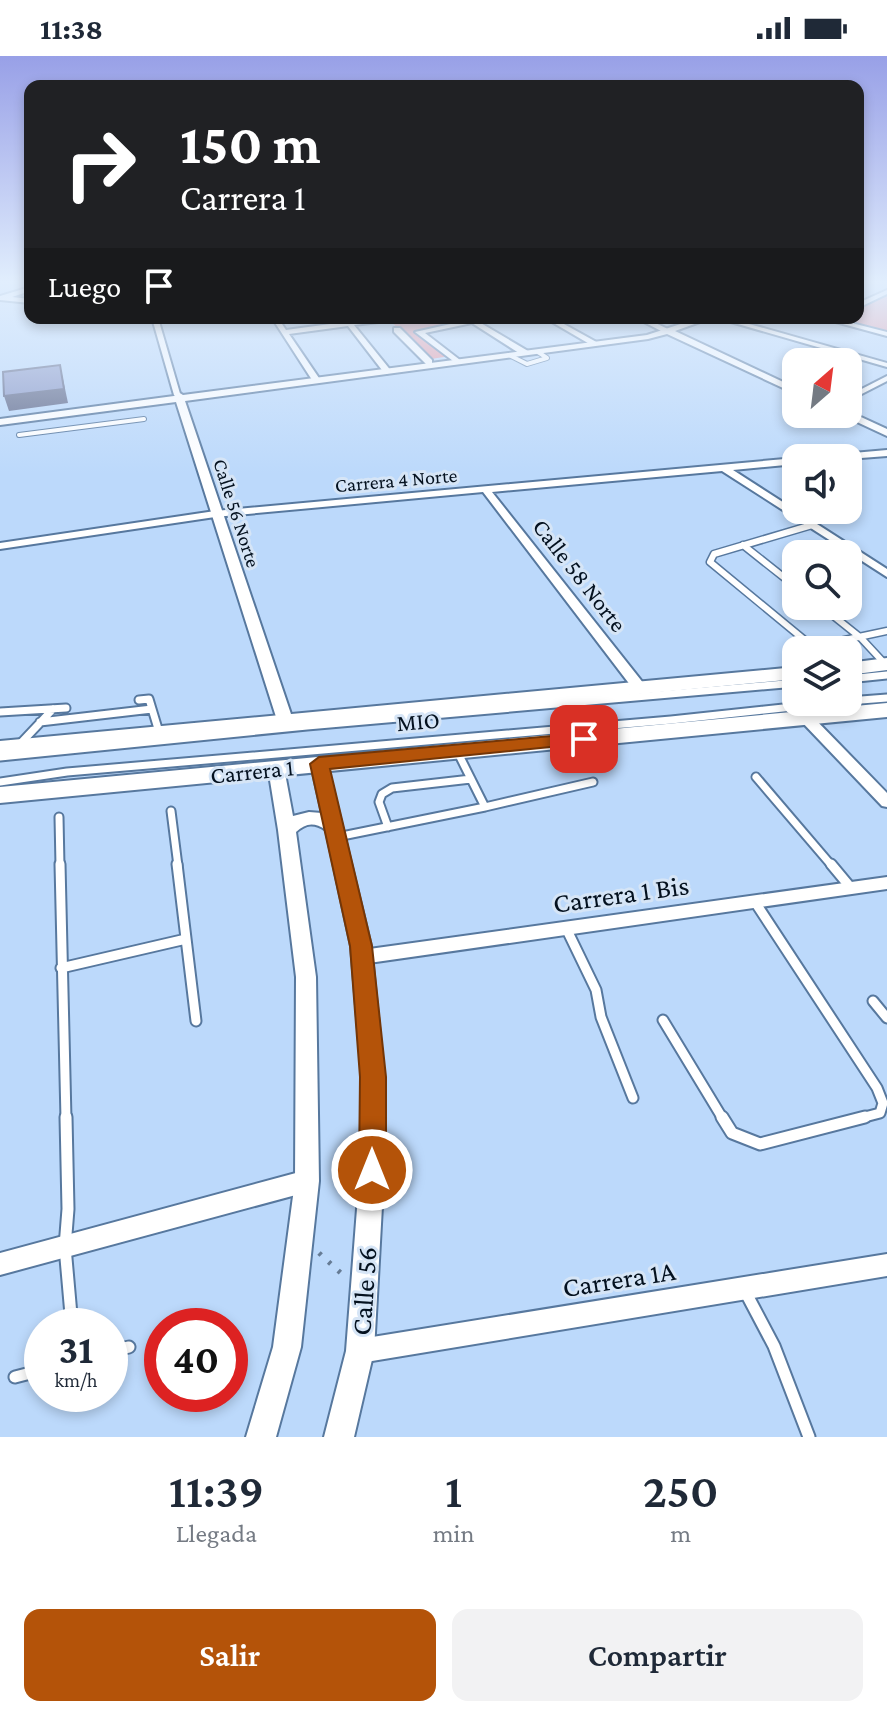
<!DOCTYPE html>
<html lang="es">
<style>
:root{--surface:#fff;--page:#f2f2f3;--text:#1f2937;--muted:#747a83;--accent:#b45309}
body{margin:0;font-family:"Crimson Pro",serif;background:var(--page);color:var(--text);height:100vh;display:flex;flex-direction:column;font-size:30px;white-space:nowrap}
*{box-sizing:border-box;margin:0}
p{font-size:26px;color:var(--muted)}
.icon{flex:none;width:44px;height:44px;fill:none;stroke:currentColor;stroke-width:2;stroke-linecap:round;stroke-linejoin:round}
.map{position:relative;height:1381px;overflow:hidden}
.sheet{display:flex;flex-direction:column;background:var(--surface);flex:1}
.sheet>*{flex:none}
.top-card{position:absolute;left:24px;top:24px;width:840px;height:244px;border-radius:16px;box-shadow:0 4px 12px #0003;background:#202124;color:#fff;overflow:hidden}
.needle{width:52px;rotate:28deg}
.tools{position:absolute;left:782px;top:292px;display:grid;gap:16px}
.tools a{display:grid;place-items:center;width:80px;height:80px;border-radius:16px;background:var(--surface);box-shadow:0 4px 12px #0003;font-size:40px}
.speed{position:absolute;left:24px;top:1252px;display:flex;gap:16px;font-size:40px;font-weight:700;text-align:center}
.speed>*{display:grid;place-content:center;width:104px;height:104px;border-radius:50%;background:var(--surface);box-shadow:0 4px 12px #0003;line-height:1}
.speed small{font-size:20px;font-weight:400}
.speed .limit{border:12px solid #d22;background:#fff;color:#111}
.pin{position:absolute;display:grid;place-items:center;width:68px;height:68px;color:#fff;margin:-34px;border-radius:16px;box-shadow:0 4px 12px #0006}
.me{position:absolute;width:88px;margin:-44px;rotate:0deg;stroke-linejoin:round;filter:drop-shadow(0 0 6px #0008)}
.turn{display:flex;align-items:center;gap:28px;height:168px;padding:0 24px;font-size:36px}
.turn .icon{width:104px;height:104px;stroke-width:2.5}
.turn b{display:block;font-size:56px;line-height:68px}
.then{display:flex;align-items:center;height:76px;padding:0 24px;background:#0003;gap:16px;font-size:30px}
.eta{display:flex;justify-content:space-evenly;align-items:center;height:136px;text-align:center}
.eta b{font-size:48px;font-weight:600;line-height:56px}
.action{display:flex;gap:16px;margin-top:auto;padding:16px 24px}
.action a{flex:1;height:92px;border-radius:16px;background:var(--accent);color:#fff;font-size:32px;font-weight:600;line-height:92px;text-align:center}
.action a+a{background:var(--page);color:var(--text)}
.status{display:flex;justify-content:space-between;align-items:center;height:56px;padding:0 40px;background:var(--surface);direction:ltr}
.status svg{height:22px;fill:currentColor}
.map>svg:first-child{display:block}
</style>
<div class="status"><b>11:38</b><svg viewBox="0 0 49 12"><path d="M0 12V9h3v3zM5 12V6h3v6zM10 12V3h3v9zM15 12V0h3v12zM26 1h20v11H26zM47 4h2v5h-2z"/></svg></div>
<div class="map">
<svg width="887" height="1381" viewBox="0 0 887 1381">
<rect width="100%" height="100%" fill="#bcd9fb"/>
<!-- green -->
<path fill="#e7929c" d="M887 236V278L831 262H858V250Z
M387 262H432L446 271 420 276 450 300 431 303Z"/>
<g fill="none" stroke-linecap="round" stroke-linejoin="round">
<defs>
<path id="service-far4" d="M509 299 527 308 547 302 538 296
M19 379 144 363"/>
<path id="service-far3" d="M812 469 714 498 710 506 807 586 826 588 887 575
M743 489 796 531
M821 550 861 582 886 609"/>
<path id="service-far2" d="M848 623 887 619
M139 644 149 643 159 676
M848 645 887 642
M0 656 66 652
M40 666 152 653
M19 689 53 653
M0 701 307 670 796 627
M756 721 832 810
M0 726 67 716 671 664 839 646
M485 751 593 726
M171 755 178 810
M59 761 60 810
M388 771 379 746 382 738 392 732 471 723
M337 781 485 751 458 697"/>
<path id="service-far1" d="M60 808 66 1063
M177 808 196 965
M831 808 851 832
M755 846 877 1032 883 1047 880 1057 857 1063
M566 872 596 934 601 961 633 1042
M61 912 186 883
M873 945 887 962
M663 964 723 1063"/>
<path id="service" d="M66 1061 68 1153 65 1191 72 1270
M722 1061 732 1077 760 1088 865 1061
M746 1237 774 1290 809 1381
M110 1295 129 1291
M15 1321 42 1314"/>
<path id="minor" d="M30 231V235L12 241 30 243V247L0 244V240Z
M887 234V238L858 252V247Z
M152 262H158L181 341 174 339Z
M272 262H278L286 274 345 266 342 262H349L351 265 390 262 387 265 354 269 392 316 385 318 348 270 289 278 321 325 314 327Z
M492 262 479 266 528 295V299H522L472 267 425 277 460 304V308H457L415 276 473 263Z
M545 262H553L600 288 593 290Z
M636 262H645L672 275 665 277Z
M717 262H728L887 307V311Z
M821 262H832L887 276V280Z
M394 272H400L432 304V308H426L394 276Z
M887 320V325L848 345V340Z
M887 394V400L848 403 825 402 830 399Z
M796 402V408L733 414 887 513V521L722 415 492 436 644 628 646 631 639 635 634 634 483 436 215 461 0 493V487L215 455Z
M806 658 811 659 887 737V751L882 750 801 665 799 662 801 659Z
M887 821V833L362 908 356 906 353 901 356 896 362 894Z
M307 1114 314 1118 318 1125 314 1132 307 1136 0 1219V1197Z
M887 1198V1220L360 1307 352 1303 348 1295 352 1287 360 1283Z"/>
<path id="tertiary" d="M699 262H711L675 275 796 332V338L667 278 648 283 185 345 293 664 285 669 277 664 176 346 0 369V363L174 340 178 336 183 339 647 279Z
M848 355 887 373V380L844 360 842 358H848Z
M319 702 327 708 371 890 384 1021V1114L374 1295 354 1381H324L346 1295 360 1114 362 1021 351 890 326 774C314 766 306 767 296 776L316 921 319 1125 301 1291 276 1381H246L273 1291 295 1125 296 921 278 774 268 712 276 706 284 712 293 760 309 756 322 757 311 708Z"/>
<path id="primary" d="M887 602V614L848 619V607Z
M796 611V623L0 699V685Z
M887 647V661L0 747V731Z"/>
</defs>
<!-- service-far4 casing -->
<use href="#service-far4" stroke="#57789e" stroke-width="6"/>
<!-- service-far3 casing -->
<use href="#service-far3" stroke="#57789e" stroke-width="9"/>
<!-- service-far2 casing -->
<use href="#service-far2" stroke="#57789e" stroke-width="11"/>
<!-- service-far1 casing -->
<use href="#service-far1" stroke="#57789e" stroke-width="13"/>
<!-- service casing -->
<use href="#service" stroke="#57789e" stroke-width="15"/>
<!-- minor casing -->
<use href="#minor" stroke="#57789e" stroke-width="4"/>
<!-- tertiary casing -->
<use href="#tertiary" stroke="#57789e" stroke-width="4"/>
<!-- primary casing -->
<use href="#primary" stroke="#57789e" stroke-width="4"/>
<!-- path -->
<path stroke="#667b94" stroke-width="5" stroke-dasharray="3 10" stroke-linecap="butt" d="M319 1197 343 1219"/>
<!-- service-far4 -->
<use href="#service-far4" stroke="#fff" stroke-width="4"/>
<!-- service-far3 -->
<use href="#service-far3" stroke="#fff" stroke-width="6"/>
<!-- service-far2 -->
<use href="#service-far2" stroke="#fff" stroke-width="7"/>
<!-- service-far1 -->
<use href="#service-far1" stroke="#fff" stroke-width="9"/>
<!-- service -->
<use href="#service" stroke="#fff" stroke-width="11"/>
<!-- minor -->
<use href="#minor" fill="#fff" fill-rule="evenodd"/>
<!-- tertiary -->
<use href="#tertiary" fill="#fff" fill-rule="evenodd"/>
<!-- primary -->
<use href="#primary" fill="#fff" fill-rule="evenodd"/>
</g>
<!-- shaded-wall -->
<path fill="#626c8d" d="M60 309 68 347 9 355 4 340Z"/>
<!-- building -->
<path fill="#8c9ac9" stroke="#626c8d" stroke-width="2" d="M60 309 64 333 4 340 3 316Z"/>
<!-- sky -->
<linearGradient id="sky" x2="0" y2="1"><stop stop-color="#98a0e7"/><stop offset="0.54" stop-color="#e1eefd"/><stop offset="1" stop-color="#e1eefd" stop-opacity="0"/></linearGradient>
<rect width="887" height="418" fill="url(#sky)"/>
<!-- route -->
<path fill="#b45309" stroke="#753606" stroke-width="2" d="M584 677 593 683 590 687 330 713 372 890 386 1021V1114L382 1123 372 1127 363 1123 359 1114 360 1021 350 890 310 708 319 701Z"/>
<g text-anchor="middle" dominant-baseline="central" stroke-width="6" stroke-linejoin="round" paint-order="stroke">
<!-- far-street labels -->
<g font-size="20" fill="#04111f" stroke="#d6e5f6">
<text transform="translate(396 424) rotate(-5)">Carrera 4 Norte</text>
<text transform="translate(237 457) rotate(72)">Calle 56 Norte</text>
</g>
<!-- street labels -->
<g font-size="24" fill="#04111f" stroke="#d6e5f6">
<text transform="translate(580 519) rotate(52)">Calle 58 Norte</text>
<text transform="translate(418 665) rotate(-5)">MIO</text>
<text transform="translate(252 715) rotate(-6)">Carrera 1</text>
</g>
<!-- near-street labels -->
<g font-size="28" fill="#04111f" stroke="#d6e5f6">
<text transform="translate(621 838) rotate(-8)">Carrera 1 Bis</text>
<text transform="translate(619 1223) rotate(-9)">Carrera 1A</text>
<text transform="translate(364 1235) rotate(-86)">Calle 56</text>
</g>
</g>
</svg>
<div class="tools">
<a><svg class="needle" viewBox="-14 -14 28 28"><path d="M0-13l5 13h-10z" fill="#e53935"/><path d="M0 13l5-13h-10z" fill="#747a83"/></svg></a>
<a><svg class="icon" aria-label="sound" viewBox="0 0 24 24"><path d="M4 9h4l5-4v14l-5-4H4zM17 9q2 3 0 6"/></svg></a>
<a><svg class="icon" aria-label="search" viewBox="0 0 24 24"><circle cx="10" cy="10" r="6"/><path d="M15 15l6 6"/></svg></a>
<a><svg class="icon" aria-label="layers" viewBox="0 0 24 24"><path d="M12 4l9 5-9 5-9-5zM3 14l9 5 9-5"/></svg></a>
</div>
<div class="speed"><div>31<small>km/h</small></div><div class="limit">40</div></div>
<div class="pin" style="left:584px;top:683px;background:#d93025"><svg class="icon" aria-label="arrive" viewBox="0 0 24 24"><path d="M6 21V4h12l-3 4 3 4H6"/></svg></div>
<svg class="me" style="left:372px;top:1114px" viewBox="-20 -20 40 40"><circle r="17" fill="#b45309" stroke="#fff" stroke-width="3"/><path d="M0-11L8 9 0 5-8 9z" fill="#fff"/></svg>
<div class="top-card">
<div class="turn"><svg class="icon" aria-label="right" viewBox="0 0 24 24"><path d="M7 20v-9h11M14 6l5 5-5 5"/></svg><div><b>150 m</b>Carrera 1</div></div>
<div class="then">Luego<svg class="icon" aria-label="arrive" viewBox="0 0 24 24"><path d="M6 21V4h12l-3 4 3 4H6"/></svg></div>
</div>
</div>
<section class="sheet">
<div class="eta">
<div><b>11:39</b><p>Llegada</p></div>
<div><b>1</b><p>min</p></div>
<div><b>250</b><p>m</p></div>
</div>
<div class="action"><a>Salir</a><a>Compartir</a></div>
</section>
